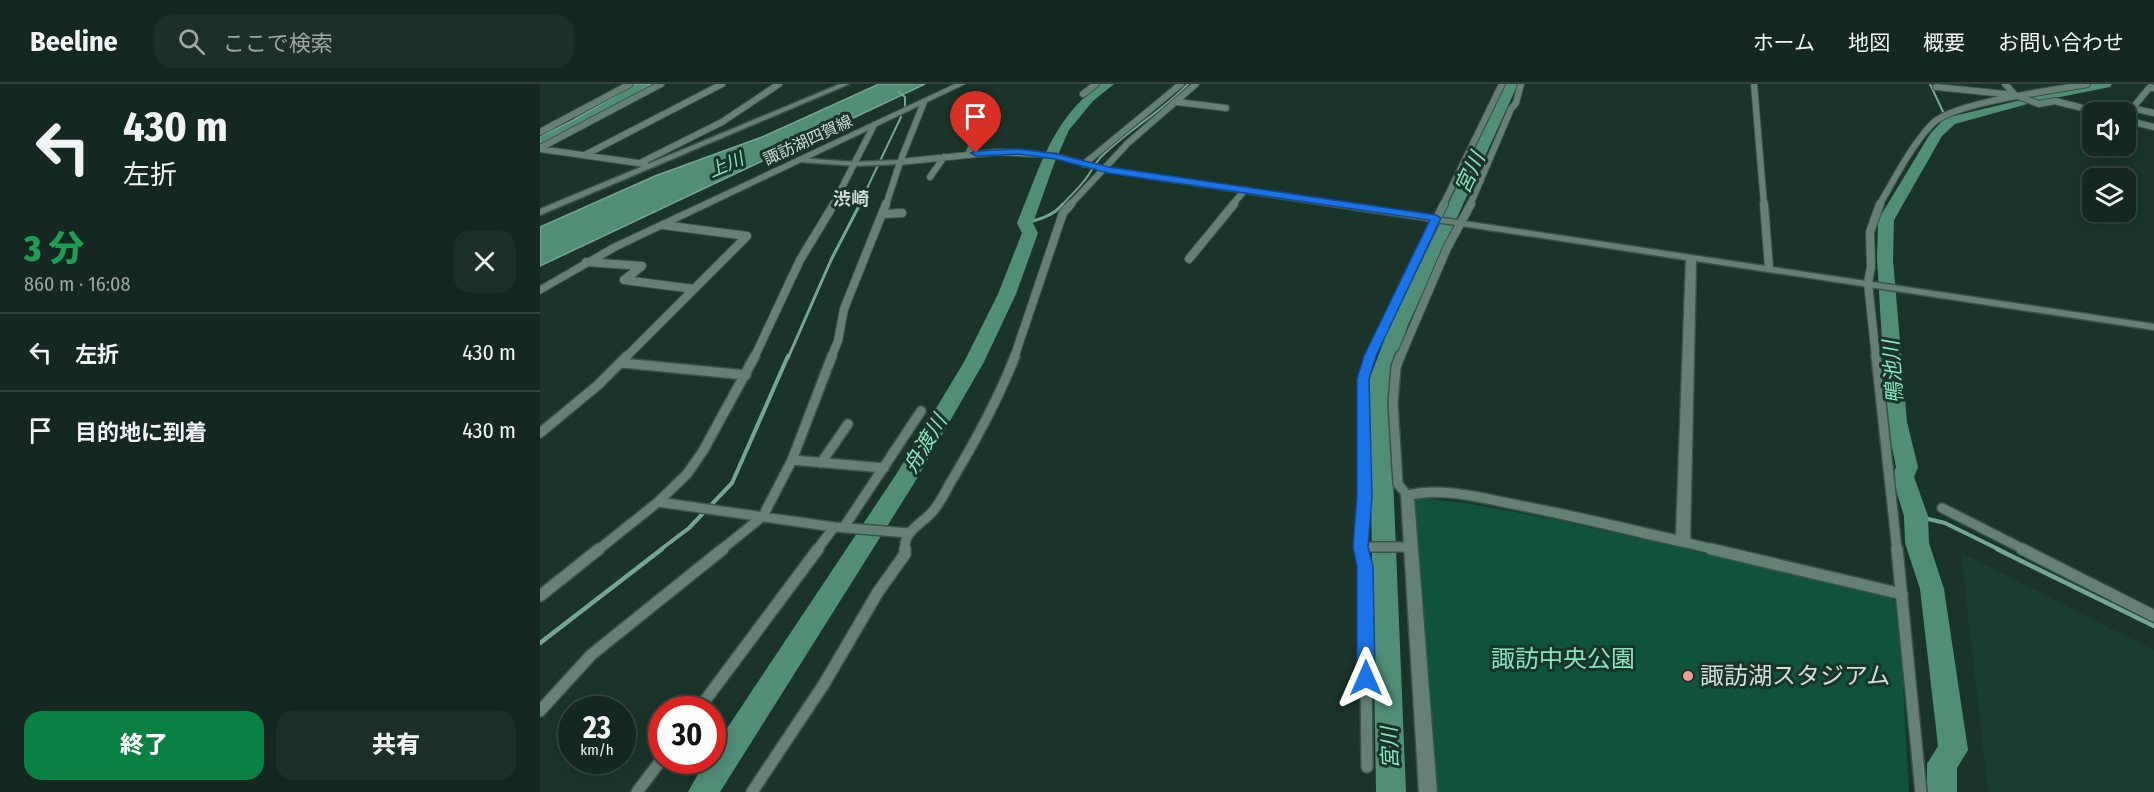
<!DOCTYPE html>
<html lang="ja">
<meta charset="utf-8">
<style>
:root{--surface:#142720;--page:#1d2f29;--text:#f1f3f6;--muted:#9da5a5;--line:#33443e;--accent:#0b8043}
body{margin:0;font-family:"Fira Sans Condensed","Noto Sans JP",sans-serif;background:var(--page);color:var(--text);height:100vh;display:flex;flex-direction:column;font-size:22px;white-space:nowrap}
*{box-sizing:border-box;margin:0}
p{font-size:20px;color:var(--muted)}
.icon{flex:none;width:33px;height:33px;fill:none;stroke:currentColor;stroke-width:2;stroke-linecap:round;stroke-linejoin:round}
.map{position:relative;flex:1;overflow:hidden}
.panel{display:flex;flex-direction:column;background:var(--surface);width:540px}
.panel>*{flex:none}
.guide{background:#142720;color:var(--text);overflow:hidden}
.fabs{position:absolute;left:1542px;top:18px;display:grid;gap:12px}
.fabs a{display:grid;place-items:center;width:54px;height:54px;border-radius:12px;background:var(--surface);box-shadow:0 3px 15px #0003,0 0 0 2px var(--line);font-size:30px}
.speed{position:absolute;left:18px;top:612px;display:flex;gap:12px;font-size:30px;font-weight:700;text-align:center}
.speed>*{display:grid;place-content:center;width:78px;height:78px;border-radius:50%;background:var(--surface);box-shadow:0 3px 15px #0003,0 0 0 2px var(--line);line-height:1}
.speed small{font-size:15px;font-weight:400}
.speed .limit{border:9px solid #d22;background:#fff;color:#111}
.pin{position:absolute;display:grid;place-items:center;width:51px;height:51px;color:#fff;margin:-62px -26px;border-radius:50% 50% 50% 0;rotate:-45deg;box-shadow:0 0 6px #0007}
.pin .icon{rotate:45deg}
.me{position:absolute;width:66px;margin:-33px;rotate:0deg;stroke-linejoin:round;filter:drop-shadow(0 0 4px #0008)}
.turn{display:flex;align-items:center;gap:21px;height:126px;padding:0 24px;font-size:27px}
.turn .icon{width:78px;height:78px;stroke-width:2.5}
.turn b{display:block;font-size:42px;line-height:51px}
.round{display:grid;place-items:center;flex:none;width:63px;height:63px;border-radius:18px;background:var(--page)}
.overview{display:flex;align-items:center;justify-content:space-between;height:102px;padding:0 24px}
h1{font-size:36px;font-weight:800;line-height:45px;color:#1e9e55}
.primary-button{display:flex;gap:12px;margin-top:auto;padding:12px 24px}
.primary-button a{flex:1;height:69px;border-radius:18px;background:var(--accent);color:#fff;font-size:24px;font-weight:800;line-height:69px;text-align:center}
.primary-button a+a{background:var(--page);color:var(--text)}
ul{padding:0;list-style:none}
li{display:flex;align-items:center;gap:18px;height:78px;padding:0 24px;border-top:2px solid var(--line)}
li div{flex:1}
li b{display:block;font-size:22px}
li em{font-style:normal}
header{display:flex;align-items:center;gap:36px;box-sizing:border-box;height:84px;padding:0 30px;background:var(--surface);border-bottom:2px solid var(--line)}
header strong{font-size:28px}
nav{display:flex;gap:33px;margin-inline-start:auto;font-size:21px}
.search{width:420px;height:54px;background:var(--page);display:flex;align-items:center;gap:15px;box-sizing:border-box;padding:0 21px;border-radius:18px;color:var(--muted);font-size:22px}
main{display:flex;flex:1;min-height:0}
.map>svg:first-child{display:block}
</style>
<header>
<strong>Beeline</strong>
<div class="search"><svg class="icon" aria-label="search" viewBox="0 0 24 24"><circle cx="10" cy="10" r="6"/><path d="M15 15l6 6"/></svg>ここで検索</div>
<nav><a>ホーム</a><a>地図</a><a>概要</a><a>お問い合わせ</a></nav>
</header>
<main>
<section class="panel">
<div class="guide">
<div class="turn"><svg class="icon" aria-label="left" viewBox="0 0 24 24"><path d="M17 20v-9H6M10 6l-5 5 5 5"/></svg><div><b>430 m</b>左折</div></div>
</div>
<div class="overview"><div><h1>3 分</h1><p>860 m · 16:08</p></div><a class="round"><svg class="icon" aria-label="close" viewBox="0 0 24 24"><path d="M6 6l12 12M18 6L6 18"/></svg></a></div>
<ul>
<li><svg class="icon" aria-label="left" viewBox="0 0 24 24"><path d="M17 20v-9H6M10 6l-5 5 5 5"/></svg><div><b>左折</b></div><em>430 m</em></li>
<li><svg class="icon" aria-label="arrive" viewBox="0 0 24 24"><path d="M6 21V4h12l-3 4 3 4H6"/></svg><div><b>目的地に到着</b></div><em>430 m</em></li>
</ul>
<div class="primary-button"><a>終了</a><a>共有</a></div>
</section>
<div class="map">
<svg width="1614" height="708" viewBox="0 0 1614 708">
<rect width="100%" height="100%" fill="#1a342a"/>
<!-- built -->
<path fill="#1a3d30" d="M1421 469 1614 566V708H1448Z"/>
<!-- green -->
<path fill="#0f533d" d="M880 414 925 419 1013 435 1350 511 1359 525 1369 708H897L874 417Z"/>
<!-- water -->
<path fill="#508e76" stroke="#76a693" stroke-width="1.5" d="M96 0H112L66 27 0 60V52L30 38Z
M339 0H385L0 182V143L115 92 222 53Z"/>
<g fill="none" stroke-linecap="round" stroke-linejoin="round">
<!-- stream-far3 -->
<path stroke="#76a693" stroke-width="2" d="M1390 0 1406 34 1410 37
M359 8 365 13V22
M319 121 361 33
M522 121C529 113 537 106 544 97 551 89 554 79 563 71 589 45 623 27 648 0"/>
<!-- stream-far2 -->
<path stroke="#76a693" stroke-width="3" d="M485 139C500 135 513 132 523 120
M248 274 291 176 320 120"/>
<!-- stream-far1 -->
<path stroke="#76a693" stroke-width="4" d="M1376 432 1405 439 1460 466
M120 466 149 444 192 399 248 272"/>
<!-- stream -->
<path stroke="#76a693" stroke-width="4.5" d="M1457 465 1614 542
M0 559 122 465"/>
<!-- river -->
<path fill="#508e76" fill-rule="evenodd" d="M560 0H574L553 17 529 46 514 80 493 139 498 149 476 210 444 278 373 401 180 708H148L166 676H172V667L357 389 424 278 458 210 482 149 477 139C500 84 510 38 560 0Z
M966 0H978L868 241 849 296 866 708H836L829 296 850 241Z
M1549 0H1572L1570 3 1495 18 1415 40 1402 52 1354 136 1353 176 1367 338 1378 383 1374 393 1388 432 1389 459 1404 505 1428 666 1417 684V708H1387V680L1398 662 1380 505 1365 459 1364 432 1352 393 1356 383 1347 338 1337 176 1338 136 1390 50 1405 34Z"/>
<defs>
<path id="minor-far3" d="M1214 0 1224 121
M1465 0 1475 11
M1396 3 1475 11 1499 20 1515 17 1558 28
M543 10 556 0
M384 18 360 78 457 68 497 70
M637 18 686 24
M1592 24 1614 29
M1586 32 1610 3 1614 4
M1586 36 1614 43
M0 48 90 0
M0 64 121 0
M0 65 105 80
M428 70 435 56
M45 71 182 0
M100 79 182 38 239 0
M544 80 641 0
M390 93 404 73
M293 121 334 41
M346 121 360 78
M530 121 588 59 656 0
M692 121 705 106
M903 121 962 0
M930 121 971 25 976 19 981 0
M1339 121C1355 95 1370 63 1392 40 1413 18 1513 7 1547 0"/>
<path id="minor-far2" d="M1224 120 1229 184
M342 130 362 129
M649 175 694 120
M46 178 102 182 84 196 154 205 207 152 123 141
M85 274 154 205
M214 274 260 176 294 120
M291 274 298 257 304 225 346 120
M474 274 523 129 531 120
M829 274 904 120
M860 274 907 164 931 120
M1336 274 1328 199 1331 183 1330 148 1340 120"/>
<path id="minor-far1" d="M860 272 856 283 853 319 858 400 867 411
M1336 272 1357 466
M82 279 206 291
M0 349 58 301 87 272
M252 376 344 384
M281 379 308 340
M118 418 294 443 369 449
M1402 424 1485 466
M304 443 381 327
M1143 458 1177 466
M821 463H870
M58 466 118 418 147 390 163 367 215 272
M181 466 223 432 252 376 292 272
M277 466 294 443
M365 466C363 447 382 440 393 427 401 418 406 406 412 396 436 356 458 316 475 272
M822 466 825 413 823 295 830 272"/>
<path id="minor" d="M821 465 825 482 827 683
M1171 465 1362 510
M1357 465 1381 708
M1482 465 1614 532
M0 512 59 465
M158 626 278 465
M0 627 51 571 183 465
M97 708 122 675
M212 708 284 600 338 508 365 470V465"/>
<path id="tertiary" d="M300 0H309L0 131V125Z
M494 68 516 70 568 84 1614 240V246L1156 177 1150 458 1148 462 1143 463C1085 450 1027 435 969 424 939 418 904 409 874 415L897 708H879L861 411 862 408C898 397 940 409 976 416 1030 426 1083 439 1136 451L1146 176 568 88 516 74 494 72Z
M258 74 315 78 360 76 364 78 360 80 315 82 261 78 257 76Z"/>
<path id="secondary" d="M415 0H425L79 165 0 210V202L71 161Z"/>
</defs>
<!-- minor-far3 casing -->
<use href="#minor-far3" stroke="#3b5249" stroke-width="8"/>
<!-- minor-far2 casing -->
<use href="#minor-far2" stroke="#3b5249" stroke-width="10"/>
<!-- minor-far1 casing -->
<use href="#minor-far1" stroke="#3b5249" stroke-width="12"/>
<!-- minor casing -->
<use href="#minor" stroke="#3b5249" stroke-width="14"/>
<!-- tertiary casing -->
<use href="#tertiary" stroke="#3b5249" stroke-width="3"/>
<!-- secondary casing -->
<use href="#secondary" stroke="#3b5249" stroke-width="2"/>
<!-- minor-far3 -->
<use href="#minor-far3" stroke="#658175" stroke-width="6"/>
<!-- minor-far2 -->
<use href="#minor-far2" stroke="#658175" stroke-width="8"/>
<!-- minor-far1 -->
<use href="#minor-far1" stroke="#658175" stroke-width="9"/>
<!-- minor -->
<use href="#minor" stroke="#658175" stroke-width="11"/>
<!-- tertiary -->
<use href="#tertiary" fill="#658175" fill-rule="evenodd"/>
<!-- secondary -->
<use href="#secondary" fill="#658175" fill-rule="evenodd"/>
</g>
<!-- route -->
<path fill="#1a73e8" stroke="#114b97" stroke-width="1.5" d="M479 65 516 70 569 83 896 131 901 134 836 272 829 295 832 413 828 463 833 482 835 594 832 599 826 602 820 599 817 594V482L813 463 817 413V295L824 272 890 136 568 89 516 75 479 70 436 72 431 69 436 67Z"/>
<!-- markers -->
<circle fill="#f59b97" stroke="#1a342a" stroke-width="2" cx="1148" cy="592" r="6"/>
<g text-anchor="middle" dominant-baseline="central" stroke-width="6" stroke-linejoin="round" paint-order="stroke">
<!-- far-street labels -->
<g font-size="16" fill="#cfded7" stroke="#1a342a">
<text transform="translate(268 56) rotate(-25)">諏訪湖四賀線</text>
</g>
<!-- far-water labels -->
<g font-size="18" font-style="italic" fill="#87e6c0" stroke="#1a342a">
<text transform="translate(186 81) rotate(-23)">上川</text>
</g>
<!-- far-quarter labels -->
<g font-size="18" font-weight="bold" fill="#cfded7" stroke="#1a342a">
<text x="311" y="115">渋崎</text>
</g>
<!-- water labels -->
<g font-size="21" font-style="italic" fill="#87e6c0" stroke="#1a342a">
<text transform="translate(930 89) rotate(-65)">宮川</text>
<text transform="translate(1353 288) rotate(-94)">鴨池川</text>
<text transform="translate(385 360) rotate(-59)">舟渡川</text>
<text transform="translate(850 664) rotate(-92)">宮川</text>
</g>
<!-- near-park labels -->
<g font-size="24" fill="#85e3be" stroke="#1a342a">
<text x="1023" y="575">諏訪中央公園</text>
</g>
<!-- near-poi labels -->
<g font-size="24" fill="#cfded7" stroke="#1a342a" text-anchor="start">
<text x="1160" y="592">諏訪湖スタジアム</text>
</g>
</g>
</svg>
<div class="fabs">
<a><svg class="icon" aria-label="sound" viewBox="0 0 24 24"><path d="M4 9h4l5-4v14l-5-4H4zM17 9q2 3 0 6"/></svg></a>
<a><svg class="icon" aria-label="layers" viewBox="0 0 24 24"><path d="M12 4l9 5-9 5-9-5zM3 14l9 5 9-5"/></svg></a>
</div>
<div class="speed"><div>23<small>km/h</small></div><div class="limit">30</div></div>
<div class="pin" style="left:436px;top:69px;background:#d93025"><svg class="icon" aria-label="arrive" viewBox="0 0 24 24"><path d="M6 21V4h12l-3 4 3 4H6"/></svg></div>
<svg class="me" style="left:826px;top:594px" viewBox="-20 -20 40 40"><path d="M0-17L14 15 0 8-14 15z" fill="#1a73e8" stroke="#fff" stroke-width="4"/></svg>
</div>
</main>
